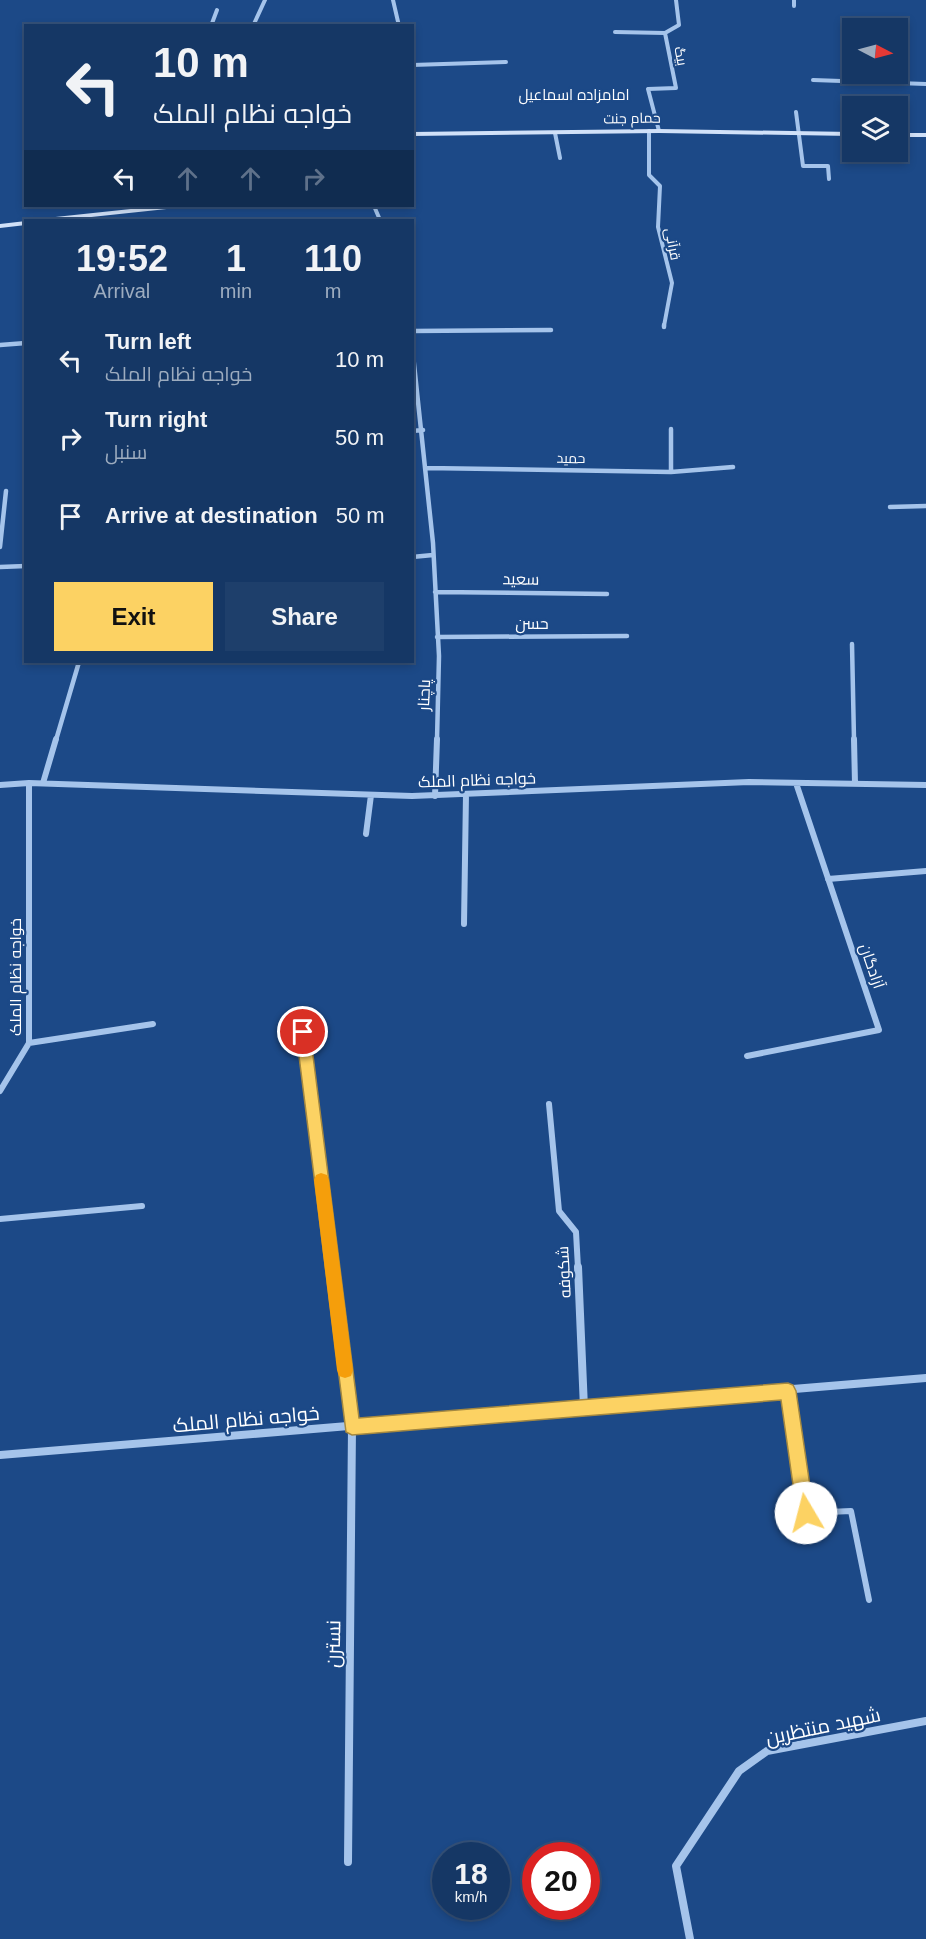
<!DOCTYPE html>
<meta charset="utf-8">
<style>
:root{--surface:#153765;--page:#1e3f6b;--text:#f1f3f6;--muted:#9dacbf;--line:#345179;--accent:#fcd263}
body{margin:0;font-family:Helvetica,Cairo,sans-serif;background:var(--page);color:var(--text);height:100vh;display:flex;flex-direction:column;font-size:22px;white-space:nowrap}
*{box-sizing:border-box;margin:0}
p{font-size:20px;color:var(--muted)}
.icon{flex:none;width:33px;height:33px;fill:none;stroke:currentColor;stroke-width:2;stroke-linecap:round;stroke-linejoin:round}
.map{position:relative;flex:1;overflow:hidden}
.panel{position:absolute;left:24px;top:219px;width:390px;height:444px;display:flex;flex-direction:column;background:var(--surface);border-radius:0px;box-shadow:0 3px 9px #0003,0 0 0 2px var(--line)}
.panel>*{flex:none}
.top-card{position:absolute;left:24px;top:24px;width:390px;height:183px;border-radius:0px;box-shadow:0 3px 9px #0003,0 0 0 2px var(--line);background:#153765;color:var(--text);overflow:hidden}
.needle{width:39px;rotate:96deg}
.controls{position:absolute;left:842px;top:18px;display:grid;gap:12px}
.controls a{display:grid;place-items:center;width:66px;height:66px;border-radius:0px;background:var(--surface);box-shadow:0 3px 9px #0003,0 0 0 2px var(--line);font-size:30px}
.speed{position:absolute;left:432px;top:1842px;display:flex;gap:12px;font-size:30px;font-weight:700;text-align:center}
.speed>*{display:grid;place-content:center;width:78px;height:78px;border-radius:50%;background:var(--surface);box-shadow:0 3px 9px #0003,0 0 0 2px var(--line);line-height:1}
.speed small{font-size:15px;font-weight:400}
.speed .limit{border:9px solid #d22;background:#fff;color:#111}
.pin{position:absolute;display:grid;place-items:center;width:51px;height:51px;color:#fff;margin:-26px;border:3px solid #fff;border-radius:50%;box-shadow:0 2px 6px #0007}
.me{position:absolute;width:66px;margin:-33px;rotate:352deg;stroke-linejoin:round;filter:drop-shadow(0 0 4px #0008)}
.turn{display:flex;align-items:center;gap:21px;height:126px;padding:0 30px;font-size:27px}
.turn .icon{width:78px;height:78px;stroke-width:2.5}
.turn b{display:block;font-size:42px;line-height:51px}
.lanes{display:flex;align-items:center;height:57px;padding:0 30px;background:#0003;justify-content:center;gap:30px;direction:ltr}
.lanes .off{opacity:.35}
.eta{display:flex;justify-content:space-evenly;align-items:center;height:102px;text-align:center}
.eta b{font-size:36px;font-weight:600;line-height:42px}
.button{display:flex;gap:12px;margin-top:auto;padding:12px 30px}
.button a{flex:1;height:69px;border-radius:0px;background:var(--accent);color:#111;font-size:24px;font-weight:600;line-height:69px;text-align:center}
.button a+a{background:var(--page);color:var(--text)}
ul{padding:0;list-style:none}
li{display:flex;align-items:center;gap:18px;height:78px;padding:0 30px}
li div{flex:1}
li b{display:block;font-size:22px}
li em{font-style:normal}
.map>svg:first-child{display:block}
</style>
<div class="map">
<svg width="926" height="1939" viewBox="0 0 926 1939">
<rect width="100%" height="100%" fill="#1c4987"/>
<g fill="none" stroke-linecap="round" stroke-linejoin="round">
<!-- lane -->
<path stroke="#a5c4eb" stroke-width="6" d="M788 1391 806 1513 851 1511 869 1600"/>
<!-- street-far3 -->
<path stroke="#a5c4eb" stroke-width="4" d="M393 0 399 26
M794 0V6
M211 26 217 10
M253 26 265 0
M615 32 665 33
M412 65 506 62
M813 80 926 84
M796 112 803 166H828L829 179
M649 131V175L660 186 658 227 672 283 664 326
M659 131 648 89 676 88 665 33 679 25 676 0
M555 133 560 158
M374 206 380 220"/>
<!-- street-far2 -->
<path stroke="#a5c4eb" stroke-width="4.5" d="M664 327V325
M412 331 551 330
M0 345 26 343
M412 345 433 543 439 656 437 740
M412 431 423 430
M426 468 671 472V429
M671 472 733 467
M890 507 926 506
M0 547 6 491
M412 557 433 555
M0 567 26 566
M435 592 607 594
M437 637 627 636
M852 644 854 740
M56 740 79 662"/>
<!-- street-far1 -->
<path stroke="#a5c4eb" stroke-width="6" d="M854 739 855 784
M43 783 56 739
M0 785 29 783 412 796 749 782 926 785
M435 796 437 739
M366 834 371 795
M828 879 926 871
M464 924 466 794
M303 1032 332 1268
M29 1043 153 1024
M747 1056 879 1030 796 783
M0 1091 29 1043V783
M549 1104 559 1211 576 1232 578 1268
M0 1219 142 1206"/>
<!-- street -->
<path stroke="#a5c4eb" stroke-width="8" d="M332 1267 352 1427 348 1862
M578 1267 584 1408
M0 1455 926 1378
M690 1939 676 1866 739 1771 767 1751 926 1721"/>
<!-- secondary -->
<path fill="#d1e1f8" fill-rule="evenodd" d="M659 129 852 132V136L659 133 412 136V132Z
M897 133H926V137H897Z
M412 158 416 160V168L412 170Z
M159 206H180L176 208 63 220H42L46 218Z
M26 221V225L0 228V224Z"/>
</g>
<!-- route -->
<path fill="#fcd263" stroke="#a48840" stroke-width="1.5" d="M303 1025 308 1027 310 1032 359 1418 788 1383 793 1385 796 1391 814 1513 812 1519 806 1522 800 1519 797 1513 781 1400 352 1435 346 1432 296 1032 298 1027Z"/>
<!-- slow -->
<path fill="#f59e0b" d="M321 1173 327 1175 329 1180 353 1370 351 1376 345 1378 339 1376 337 1370 314 1180 316 1175Z"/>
<g text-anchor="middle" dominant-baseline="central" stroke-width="4.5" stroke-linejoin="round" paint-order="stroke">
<!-- far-street labels -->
<g font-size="14" fill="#fff" stroke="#1c4987">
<text transform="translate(681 56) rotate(79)">بیگ</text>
<text transform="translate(632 118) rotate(-1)">حمام جنت</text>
<text transform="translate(673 244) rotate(79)">قرآنی</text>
<text transform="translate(571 458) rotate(1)">حمید</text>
</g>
<!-- far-neighbourhood labels -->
<g font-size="15" fill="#fff" stroke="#1c4987">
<text x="574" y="94">امامزاده اسماعیل</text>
</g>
<!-- street labels -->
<g font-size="16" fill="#fff" stroke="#1c4987">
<text transform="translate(521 579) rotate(1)">سعید</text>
<text x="532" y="623">حسن</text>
<text transform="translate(424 695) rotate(-88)">پاچنار</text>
<text transform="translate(477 780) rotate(-2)">خواجه نظام الملک</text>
<text transform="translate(872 966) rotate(71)">آزادگان</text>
<text transform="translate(15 977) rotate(-90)">خواجه نظام الملک</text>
<text transform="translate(564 1272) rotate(-93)">شکوفه</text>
</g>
<!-- near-street labels -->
<g font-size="20" fill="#fff" stroke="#1c4987">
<text transform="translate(246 1419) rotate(-5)">خواجه نظام الملک</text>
<text transform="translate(333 1644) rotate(-89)">نسترن</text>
<text transform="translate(823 1726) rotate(-12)">شهید منتظرین</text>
</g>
</g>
</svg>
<div class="controls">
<a><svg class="needle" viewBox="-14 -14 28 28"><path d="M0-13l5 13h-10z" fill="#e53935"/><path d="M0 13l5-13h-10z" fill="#9dacbf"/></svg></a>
<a><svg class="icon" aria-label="layers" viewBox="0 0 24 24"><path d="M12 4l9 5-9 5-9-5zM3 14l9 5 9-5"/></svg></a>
</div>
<div class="speed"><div>18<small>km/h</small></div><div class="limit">20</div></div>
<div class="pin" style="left:303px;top:1032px;background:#d93025"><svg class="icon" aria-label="arrive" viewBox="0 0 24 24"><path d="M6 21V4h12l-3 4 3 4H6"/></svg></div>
<svg class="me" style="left:806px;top:1513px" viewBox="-20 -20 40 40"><circle r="19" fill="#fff"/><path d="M0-13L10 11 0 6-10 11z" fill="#fcd263"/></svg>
<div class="top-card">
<div class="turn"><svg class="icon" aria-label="left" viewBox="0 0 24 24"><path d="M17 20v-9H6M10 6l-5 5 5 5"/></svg><div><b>10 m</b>خواجه نظام الملک</div></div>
<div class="lanes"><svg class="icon" aria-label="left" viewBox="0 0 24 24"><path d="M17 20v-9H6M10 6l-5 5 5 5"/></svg><svg class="icon off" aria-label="ahead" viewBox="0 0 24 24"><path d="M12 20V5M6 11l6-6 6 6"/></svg><svg class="icon off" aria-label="ahead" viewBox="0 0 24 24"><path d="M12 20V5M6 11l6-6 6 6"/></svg><svg class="icon off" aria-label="right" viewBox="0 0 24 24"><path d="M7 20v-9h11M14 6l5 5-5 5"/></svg></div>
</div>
<section class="panel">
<div class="eta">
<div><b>19:52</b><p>Arrival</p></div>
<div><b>1</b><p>min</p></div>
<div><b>110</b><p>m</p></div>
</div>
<ul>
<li><svg class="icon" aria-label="left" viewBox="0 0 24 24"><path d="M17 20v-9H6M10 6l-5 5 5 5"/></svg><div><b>Turn left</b><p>خواجه نظام الملک</p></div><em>10 m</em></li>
<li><svg class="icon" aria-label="right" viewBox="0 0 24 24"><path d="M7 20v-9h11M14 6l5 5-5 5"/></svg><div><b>Turn right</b><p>سنبل</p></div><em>50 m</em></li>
<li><svg class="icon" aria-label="arrive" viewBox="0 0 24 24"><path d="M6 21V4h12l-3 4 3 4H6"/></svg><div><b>Arrive at destination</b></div><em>50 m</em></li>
</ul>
<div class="button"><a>Exit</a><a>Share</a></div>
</section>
</div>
